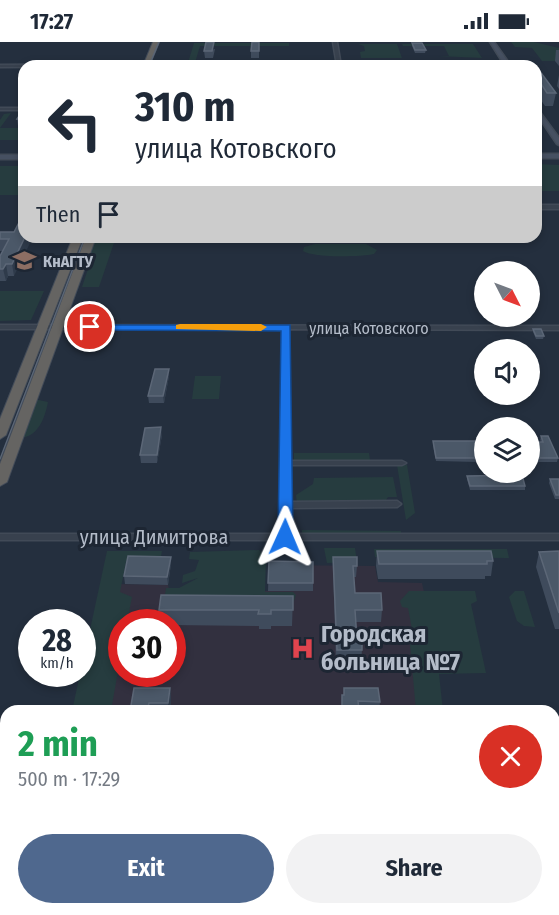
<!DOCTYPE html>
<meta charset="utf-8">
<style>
:root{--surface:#fff;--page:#f2f2f3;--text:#1f2937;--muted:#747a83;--accent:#4f688e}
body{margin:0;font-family:"Fira Sans Condensed",sans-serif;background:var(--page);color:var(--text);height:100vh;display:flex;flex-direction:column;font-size:22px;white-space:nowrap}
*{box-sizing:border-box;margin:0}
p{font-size:20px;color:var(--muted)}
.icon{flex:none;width:33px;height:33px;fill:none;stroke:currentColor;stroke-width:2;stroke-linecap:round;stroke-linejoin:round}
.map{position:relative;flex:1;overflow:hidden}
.side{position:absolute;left:0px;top:663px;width:560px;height:210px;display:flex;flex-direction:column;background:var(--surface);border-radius:18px 18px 0 0;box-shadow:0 3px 9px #0003}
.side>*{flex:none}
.top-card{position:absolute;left:18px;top:18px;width:524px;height:183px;border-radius:18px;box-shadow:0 3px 9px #0003;background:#fff;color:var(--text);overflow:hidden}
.needle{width:39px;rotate:132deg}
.buttons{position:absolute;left:474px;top:219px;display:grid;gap:12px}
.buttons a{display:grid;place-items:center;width:66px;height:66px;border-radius:50%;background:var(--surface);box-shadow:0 3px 9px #0003;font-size:30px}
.speed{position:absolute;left:18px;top:567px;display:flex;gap:12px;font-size:30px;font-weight:700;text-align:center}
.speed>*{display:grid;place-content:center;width:78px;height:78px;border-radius:50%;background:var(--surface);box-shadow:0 3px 9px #0003;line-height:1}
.speed small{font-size:15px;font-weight:400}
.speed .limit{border:9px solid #d22;background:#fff;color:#111}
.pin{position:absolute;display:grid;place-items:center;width:51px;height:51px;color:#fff;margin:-26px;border:3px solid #fff;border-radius:50%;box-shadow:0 2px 6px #0007}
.me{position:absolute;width:66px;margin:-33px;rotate:1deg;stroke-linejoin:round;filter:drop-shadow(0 0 4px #0008)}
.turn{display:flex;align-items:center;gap:21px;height:126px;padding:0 18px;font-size:27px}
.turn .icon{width:78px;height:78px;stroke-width:2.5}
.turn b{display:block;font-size:42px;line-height:51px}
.then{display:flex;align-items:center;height:57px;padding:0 18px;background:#0003;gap:12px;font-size:22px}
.round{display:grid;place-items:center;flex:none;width:63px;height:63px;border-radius:32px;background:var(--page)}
.summary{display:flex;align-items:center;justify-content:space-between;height:102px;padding:0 18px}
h1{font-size:36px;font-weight:700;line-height:45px;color:#1e9e55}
.cta{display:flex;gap:12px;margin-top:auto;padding:12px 18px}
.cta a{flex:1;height:69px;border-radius:36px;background:var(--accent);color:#fff;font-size:24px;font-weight:700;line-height:69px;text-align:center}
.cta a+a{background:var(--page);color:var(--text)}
.status{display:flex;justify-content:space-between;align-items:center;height:42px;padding:0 30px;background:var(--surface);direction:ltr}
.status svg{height:16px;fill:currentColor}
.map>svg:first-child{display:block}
</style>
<div class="status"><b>17:27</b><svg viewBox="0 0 49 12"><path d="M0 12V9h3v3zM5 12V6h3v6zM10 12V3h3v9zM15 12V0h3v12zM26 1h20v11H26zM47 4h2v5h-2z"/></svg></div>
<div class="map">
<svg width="559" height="873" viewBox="0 0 559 873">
<rect width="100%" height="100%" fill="#242f3e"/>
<!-- medical -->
<path fill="#32303f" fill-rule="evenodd" d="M269 523 375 524 378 540 422 541 429 573 440 669H92L117 542 168 543 169 547 268 549ZM122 580H172V632H122Z
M52 867H252V873H51Z"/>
<!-- green -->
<path fill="#263c3f" d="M511 0H534L559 6V19H542L532 6 515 5Z
M194 1H289V4H200L194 24H183H187Z
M358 2H397L402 16H361L360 10 365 9 364 4Z
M402 2H473L482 16 438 14H449L444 4H403Z
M11 71 0 86H24V98H0V78L4 72Z
M536 122 559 123V149H536Z
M0 124H24V153H0Z
M94 198H115L99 245H82L91 218H87Z
M315 202H366L377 208 374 212C360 215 314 216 303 209L304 205Z
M0 249H44L31 278 0 279Z
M195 334H221L219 357H192Z
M34 357 48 360C45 376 38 395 20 396Z
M294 411H369L370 418H294Z
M397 423H407L415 471 406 478Z
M393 435 397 455H388L384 461 297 462 296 453 313 442 314 436Z
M302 488 401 489V493H302Z
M324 506H355L357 520 327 521Z
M374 507H507L509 516 375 515Z
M259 508 266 516 265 550H293L296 553 291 567H163L166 546H179L198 536 182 541 183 533 195 529 199 518 189 517 190 510Z
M107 509H162L160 520H126L120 550 132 555 127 580H122L121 612 111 669H72L80 632H82L83 620Z
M409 549H475L477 559 471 562 486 631 439 632 443 669H416L410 602 414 598 408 566 402 565 400 559Z
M515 549H524L535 585 524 584 517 579 509 555Z"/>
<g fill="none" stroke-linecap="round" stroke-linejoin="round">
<defs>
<path id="minor" d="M333 0H337L341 24H337Z
M147 22 148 24 0 25V23Z
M0 66H24V68H0Z
M536 163H559V167H536Z
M0 283 559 284V288L289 287V419H402L406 421 402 423H289V460L397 459 401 462 397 465 289 466V492H559V498H0V492H281L283 287H0Z"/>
<path id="secondary" d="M490 0H494L511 24H505Z
M536 65 559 96V103L557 102 536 71Z
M536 112H559V116H536Z
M0 113H24V117H0Z"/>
<path id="trunk" d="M153 0H159L149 24H143Z
M73 195H83L6 393 0 397V377Z
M86 195H96L7 440 0 444V422Z"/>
</defs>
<!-- minor casing -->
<use href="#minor" stroke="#414a57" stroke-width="3"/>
<!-- secondary casing -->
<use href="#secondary" stroke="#414a57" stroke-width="3"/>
<!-- trunk casing -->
<use href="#trunk" stroke="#434c59" stroke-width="2"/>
<!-- minor -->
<use href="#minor" fill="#38414e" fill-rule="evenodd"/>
<!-- secondary -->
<use href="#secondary" fill="#465061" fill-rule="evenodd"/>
<!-- trunk -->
<use href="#trunk" fill="#656462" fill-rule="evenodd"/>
<!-- tram -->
<path stroke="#5a6575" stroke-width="1.5" d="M149 24 159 0
M0 417 85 195"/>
</g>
<!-- wall -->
<path fill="#3f4b5c" d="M259 0V16H251V9Z
M412 1 426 8 425 11H415L412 4Z
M215 7 213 16H205L204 9Z
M556 8H559V24L555 19Z
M536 24 556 51 553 64H545L536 51Z
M559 33V47L557 44Z
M19 66H24V84H18L17 77 20 73Z
M0 190H14V234H8L6 239H0V214L3 209H0Z
M533 287 544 294 543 297H536L533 290Z
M169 334 164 361H149L148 354Z
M162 393 157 421H141L140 413Z
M541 394 558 416 557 420H530V400H541L540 398Z
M433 399 479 416 478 420 436 419 433 403Z
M467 434 525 444V448H470L467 437Z
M550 437H559V457H555L549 441Z
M377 509 493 519 491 534H485V537H378L376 524Z
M559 509V587H555L536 525 539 510Z
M171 515V522L168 543 125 542 124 534Z
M333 515 357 524 356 535H354L355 551 382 568 381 580H356L357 598 362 608 361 620H336L333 526Z
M269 519 313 541V549H268Z
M293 554 292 584H271V587H259V584L172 583V580H160L159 568Z
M170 646 171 658 170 669H130Z
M344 646 380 660 379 669H341L342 653H344Z
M554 792 559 873H555L554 865Z"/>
<!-- shaded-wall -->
<path fill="#2f3b4b" d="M25 195H33L14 234 12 222Z
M6 222 8 234 6 239 3 227Z
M169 327V334L164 361 163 354Z
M161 385 162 393 157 421V413Z
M171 515V522L168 543 167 535Z
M170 646 171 658 170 669H169L168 661Z"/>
<!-- building -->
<path fill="#4b5868" stroke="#5c6777" stroke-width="1.5" d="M206 0H214L212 9H204Z
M252 0H259V9H251Z
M412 1H422L426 8H415Z
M536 24 556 51H547L536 34Z
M19 66H24V77H17L21 71Z
M24 171V195H25L12 222H6L3 227H0V214L9 197H0V190H14Z
M533 287H541L544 294H536Z
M155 327H169L163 354H148Z
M161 385 157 413H140L145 386Z
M541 394H548L558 416H530V400H543Z
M433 399H475L479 416H436Z
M522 433 525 444H470L467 434Z
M550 437H559V453H556Z
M377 509H491L493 519H487V522H379Z
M559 509V571L539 510Z
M128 514 171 515 167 535 124 534Z
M333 515H357V524H353L355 551H381L382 568H355L357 598H362V608H337Z
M269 519 313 520V541H268Z
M161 553 293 554V568H271V572H258L259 568H159Z
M134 646H170L168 661H149L147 669H130Z
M344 646H378L380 660 358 659 359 669H342V653H344Z
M554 792H559V873L554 842Z"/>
<!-- route -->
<path fill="#1a73e8" stroke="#114b97" stroke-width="1.5" d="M86 283H290L293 495 291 499H280L278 495 281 289 90 288 85 285Z"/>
<!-- slow -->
<path fill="#f59e0b" d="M180 282H261L267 285 261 289 176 287V283Z"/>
<!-- icons -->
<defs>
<symbol id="university-bare" viewBox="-9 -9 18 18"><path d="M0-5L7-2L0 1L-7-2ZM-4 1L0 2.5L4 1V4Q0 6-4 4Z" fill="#8d6e63" stroke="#1d2633" stroke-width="2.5" paint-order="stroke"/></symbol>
<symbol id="hospital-bare" viewBox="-9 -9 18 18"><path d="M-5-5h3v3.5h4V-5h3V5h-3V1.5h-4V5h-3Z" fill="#e0444e" stroke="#1d2633" stroke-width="2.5" paint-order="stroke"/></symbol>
</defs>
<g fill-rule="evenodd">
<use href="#university-bare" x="8" y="202" width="33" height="33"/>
<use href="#hospital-bare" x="286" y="590" width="33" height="33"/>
</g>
<g text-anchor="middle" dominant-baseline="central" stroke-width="6" stroke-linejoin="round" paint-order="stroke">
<!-- far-poi labels -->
<g font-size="16" font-weight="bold" fill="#b4bcc9" stroke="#1d2633" text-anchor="start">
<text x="43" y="219">КнАГТУ</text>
</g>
<!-- far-street labels -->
<g font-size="16" fill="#b4bcc9" stroke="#1d2633">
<text x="369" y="286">улица Котовского</text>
</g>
<!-- street labels -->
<g font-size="20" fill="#b4bcc9" stroke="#1d2633">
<text x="154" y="495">улица Димитрова</text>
</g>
<!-- near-poi labels -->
<g font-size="24" font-weight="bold" fill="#b4bcc9" stroke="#1d2633" text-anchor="start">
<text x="321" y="592">Городская<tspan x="321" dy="28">больница №7</tspan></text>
</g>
</g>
</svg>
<div class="buttons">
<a><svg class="needle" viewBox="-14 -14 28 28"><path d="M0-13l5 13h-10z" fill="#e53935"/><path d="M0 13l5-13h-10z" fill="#747a83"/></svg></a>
<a><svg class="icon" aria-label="sound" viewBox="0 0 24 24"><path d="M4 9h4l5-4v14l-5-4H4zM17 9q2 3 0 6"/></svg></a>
<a><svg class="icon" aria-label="layers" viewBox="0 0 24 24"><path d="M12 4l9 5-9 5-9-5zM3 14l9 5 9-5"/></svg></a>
</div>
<div class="speed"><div>28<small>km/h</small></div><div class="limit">30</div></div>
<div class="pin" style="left:90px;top:285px;background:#d93025"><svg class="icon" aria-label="arrive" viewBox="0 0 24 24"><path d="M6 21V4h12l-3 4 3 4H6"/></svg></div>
<svg class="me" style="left:285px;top:495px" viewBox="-20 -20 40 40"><path d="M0-17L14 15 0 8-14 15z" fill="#1a73e8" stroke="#fff" stroke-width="4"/></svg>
<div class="top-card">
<div class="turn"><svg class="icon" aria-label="left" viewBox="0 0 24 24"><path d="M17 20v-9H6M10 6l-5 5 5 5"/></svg><div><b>310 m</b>улица Котовского</div></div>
<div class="then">Then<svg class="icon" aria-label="arrive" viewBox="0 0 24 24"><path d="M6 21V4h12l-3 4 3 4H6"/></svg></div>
</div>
<section class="side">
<div class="summary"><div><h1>2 min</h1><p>500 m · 17:29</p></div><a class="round" style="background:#d93025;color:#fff"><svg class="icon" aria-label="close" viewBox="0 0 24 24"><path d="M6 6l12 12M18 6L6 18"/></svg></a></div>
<div class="cta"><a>Exit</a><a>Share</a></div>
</section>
</div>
